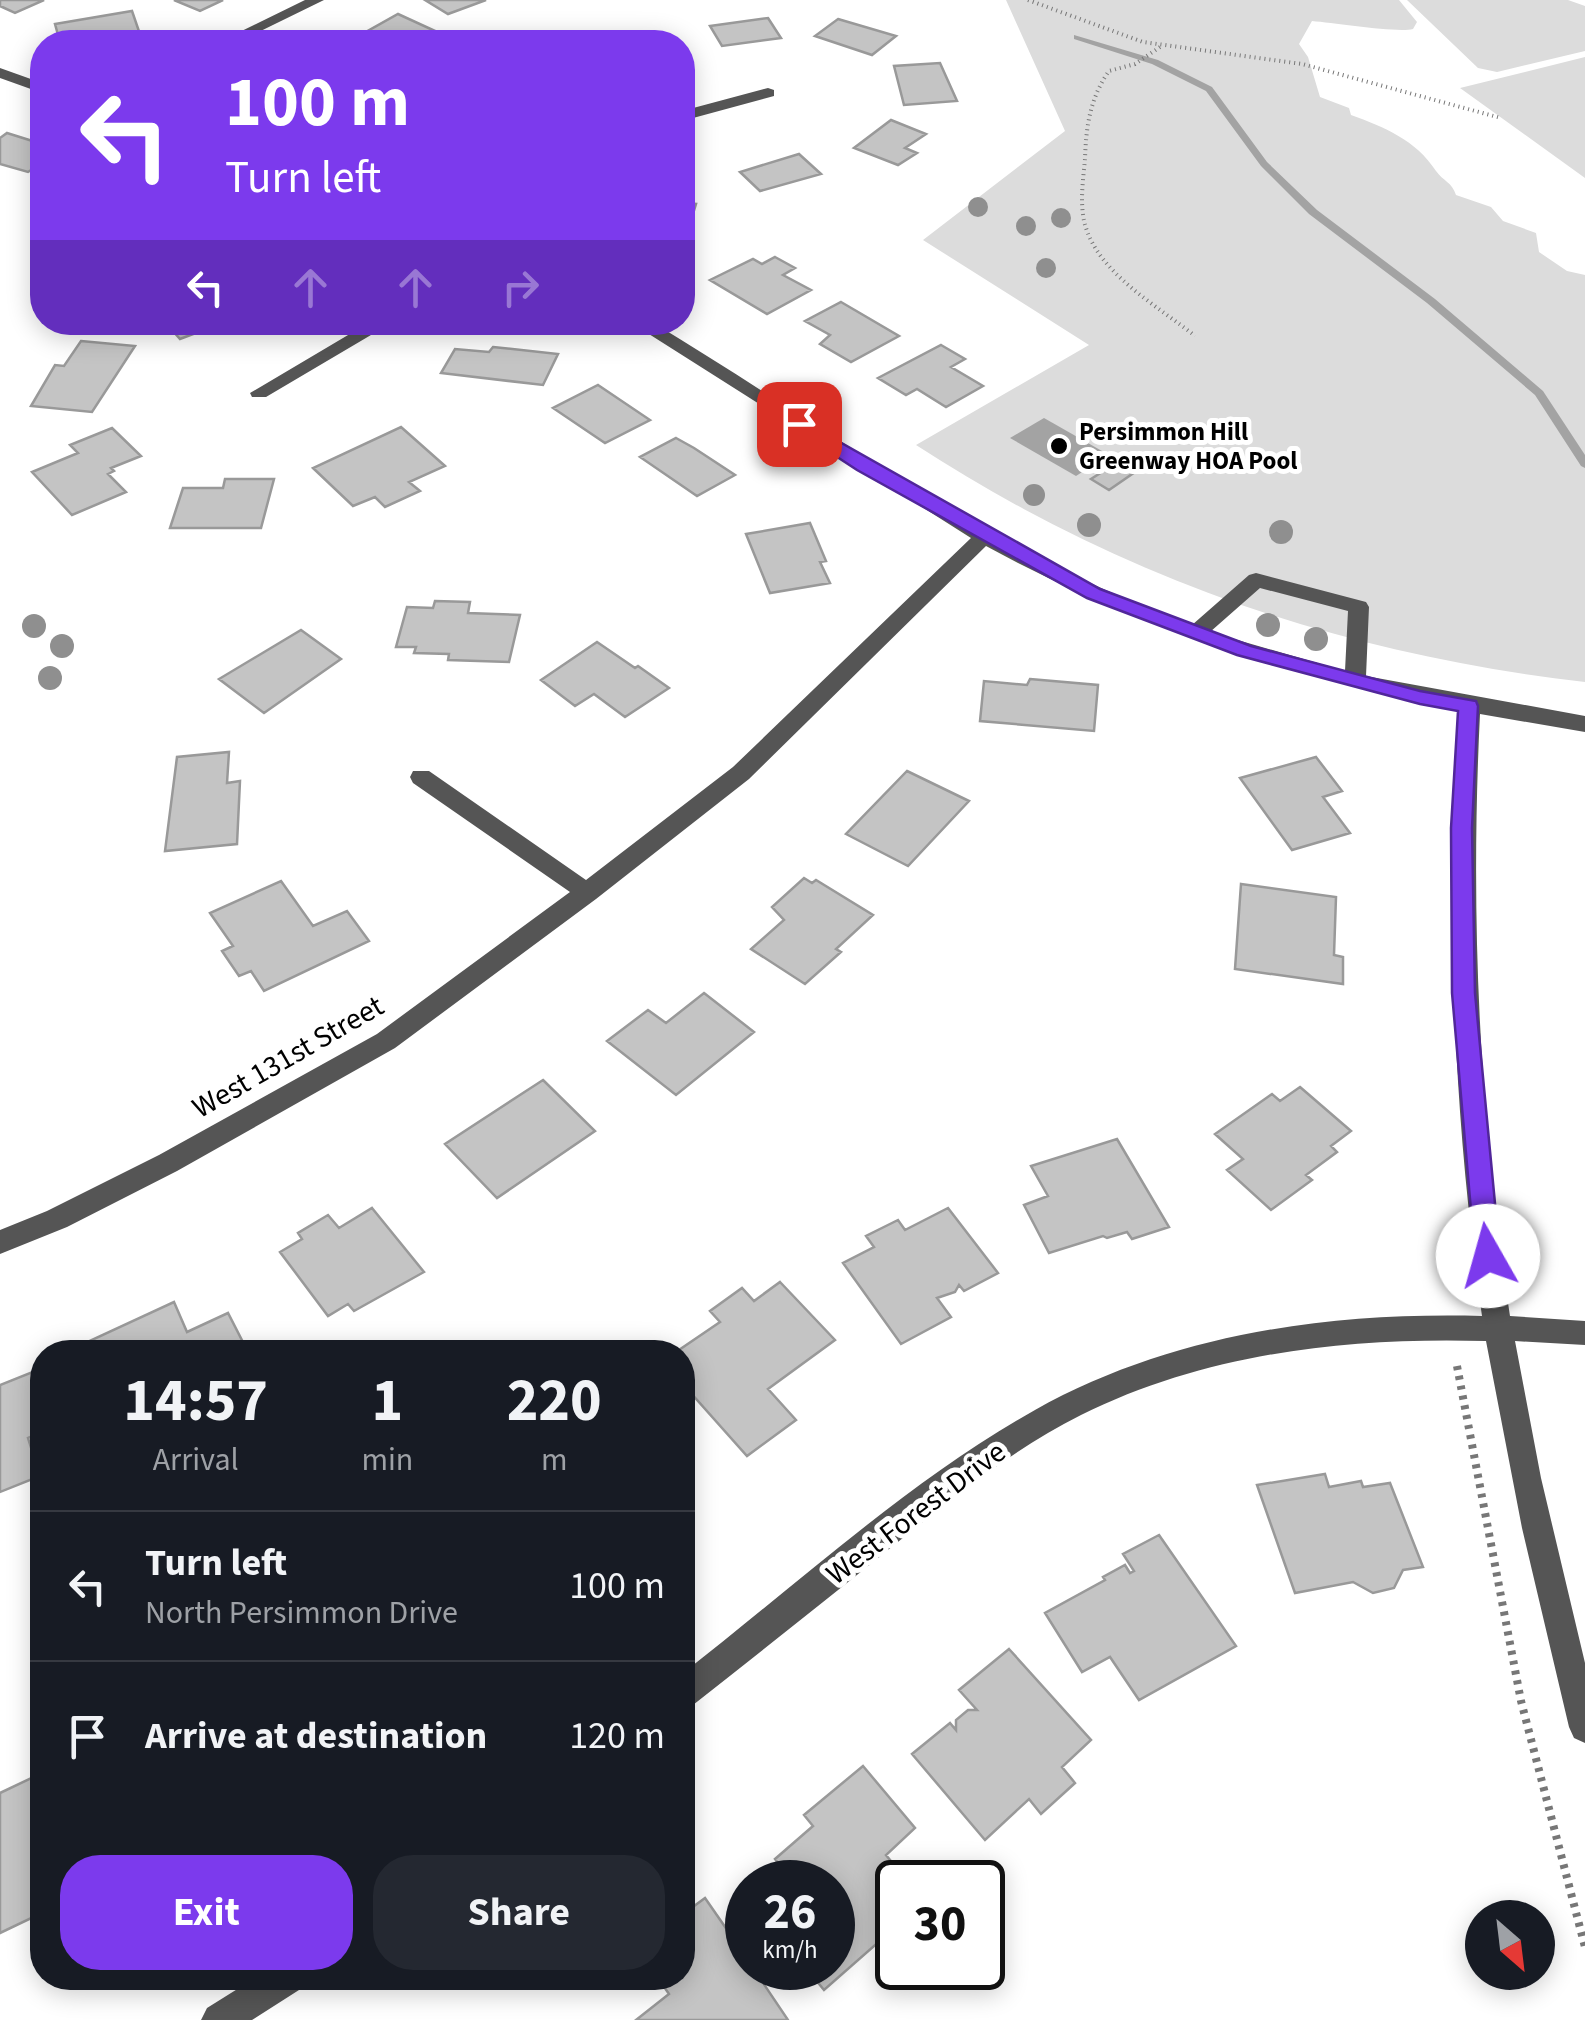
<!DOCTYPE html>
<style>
:root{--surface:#171b24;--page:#242831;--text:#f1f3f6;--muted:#9ea1a6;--line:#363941;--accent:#7c3aed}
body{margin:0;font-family:"Source Sans 3",sans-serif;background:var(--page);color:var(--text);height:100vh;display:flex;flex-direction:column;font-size:38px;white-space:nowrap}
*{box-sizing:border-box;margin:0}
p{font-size:32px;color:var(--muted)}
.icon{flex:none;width:55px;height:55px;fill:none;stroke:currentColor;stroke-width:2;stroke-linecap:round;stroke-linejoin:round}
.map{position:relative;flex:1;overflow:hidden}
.side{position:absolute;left:30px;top:1340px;width:665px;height:650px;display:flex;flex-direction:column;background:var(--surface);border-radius:40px;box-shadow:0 5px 25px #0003}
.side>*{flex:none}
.top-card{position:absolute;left:30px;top:30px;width:665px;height:305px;border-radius:40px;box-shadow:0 5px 25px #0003;background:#7c3aed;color:#fff;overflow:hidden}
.needle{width:65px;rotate:152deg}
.fabs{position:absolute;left:1465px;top:1900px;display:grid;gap:20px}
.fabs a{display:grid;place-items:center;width:90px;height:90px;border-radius:50%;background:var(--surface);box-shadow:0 5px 25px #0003;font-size:50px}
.speed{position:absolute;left:725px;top:1860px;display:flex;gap:20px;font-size:50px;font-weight:700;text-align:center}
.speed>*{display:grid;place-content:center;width:130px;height:130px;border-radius:50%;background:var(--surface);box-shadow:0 5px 25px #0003;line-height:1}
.speed small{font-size:25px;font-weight:400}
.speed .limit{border:5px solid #111;border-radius:15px;background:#fff;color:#111}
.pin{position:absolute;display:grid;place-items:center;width:85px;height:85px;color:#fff;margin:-42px;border-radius:20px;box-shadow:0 5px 15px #0006}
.me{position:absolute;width:110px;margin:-55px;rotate:353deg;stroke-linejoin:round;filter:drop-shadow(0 0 8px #0008)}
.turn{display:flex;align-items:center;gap:35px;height:210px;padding:0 30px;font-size:45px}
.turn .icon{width:130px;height:130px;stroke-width:2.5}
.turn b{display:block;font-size:70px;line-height:85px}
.lanes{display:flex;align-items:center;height:95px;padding:0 30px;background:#0003;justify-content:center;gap:50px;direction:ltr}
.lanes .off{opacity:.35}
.eta{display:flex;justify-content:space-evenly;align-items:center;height:170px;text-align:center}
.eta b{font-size:60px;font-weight:700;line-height:70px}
.cta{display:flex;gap:20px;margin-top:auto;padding:20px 30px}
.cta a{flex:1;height:115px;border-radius:40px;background:var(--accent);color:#fff;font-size:40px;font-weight:700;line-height:115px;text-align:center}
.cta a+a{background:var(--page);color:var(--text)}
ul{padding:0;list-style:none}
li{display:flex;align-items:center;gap:30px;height:150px;padding:0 30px;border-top:2px solid var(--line)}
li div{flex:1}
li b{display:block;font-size:38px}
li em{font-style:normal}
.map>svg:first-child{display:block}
</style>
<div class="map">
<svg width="1585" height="2020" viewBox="0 0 1585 2020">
<rect width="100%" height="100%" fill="#fff"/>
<!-- green -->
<path fill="#dcdcdc" d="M1006 0H1399L1417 22 1413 29C1397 33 1335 23 1312 21L1299 44 1308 57 1320 97 1349 108 1351 115C1384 127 1416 140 1436 171 1443 181 1452 182 1456 195L1491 207 1503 221 1536 233 1539 252 1567 271 1585 275V682C1342 654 1122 579 916 445L1089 345 923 240 1065 131Z
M1407 0H1568L1585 6V51L1497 72 1478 68Z
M1585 57V178L1460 88Z"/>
<!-- water -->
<path fill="#a3a3a3" d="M1044 418 1109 455 1076 476 1010 438Z"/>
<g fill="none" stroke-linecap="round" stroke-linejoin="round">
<!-- stream -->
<path fill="#a3a3a3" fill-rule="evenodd" d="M1074 35 1158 60 1212 87 1267 162 1317 210 1435 299 1543 391 1585 455V468L1581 466 1535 395 1427 303 1309 214 1261 166 1206 91 1152 64 1074 39Z"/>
</g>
<!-- building -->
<path fill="#c4c4c4" stroke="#999" stroke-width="2.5" d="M0 0H44L15 13 0 6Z
M174 0H223L200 11Z
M425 0H486L448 14Z
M132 11 142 40 110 42 109 38 95 42H60L55 24Z
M398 14 433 30 406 42H348Z
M768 18 781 38 722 46 710 26Z
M838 19 896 36 872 55 815 36Z
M940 63 957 101 904 105 894 66Z
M891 120 926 134 905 148 917 153 898 165 854 148Z
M7 133 42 144V163L28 172 0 164V138Z
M799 154 821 174 760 191 740 172Z
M682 203 696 204 685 240H682Z
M775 257 795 268 783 275 811 290 767 314 710 280 753 259 762 264Z
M841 302 899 336 851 362 820 344 830 335 805 321Z
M165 322H225L180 339Z
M81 341 135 346 92 412 31 406 55 365 64 366Z
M941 345 965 359 951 367 983 386 946 407 917 389 906 395 878 378Z
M493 347 558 354 543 385 441 373 455 349 489 352Z
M598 385 650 420 605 443 553 408Z
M401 427 445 466 409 482 420 491 385 507 375 497 353 506 313 468Z
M112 428 141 456 111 468 114 471 108 474 126 492 72 515 32 472 78 453 70 445Z
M676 438 694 448 735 475 697 496 640 457Z
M1118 462 1135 472 1109 490 1091 479Z
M225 479H274L261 528H170L183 488H223Z
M810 523 826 561 820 562 830 583 770 593 746 534Z
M435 601 470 602 468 613 520 615 509 662 448 660 449 654 414 653 416 647H396L407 607 433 608Z
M301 630 341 659 264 713 219 679Z
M597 642 635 668 638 666 669 688 625 717 594 694 575 706 541 680Z
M1030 679 1098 685 1094 731 980 721 984 681 1027 685Z
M229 752 227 783 240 781 237 844 165 851 177 757Z
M1316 757 1342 791 1323 797 1350 833 1292 850 1240 778Z
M907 771 969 801 908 866 846 834Z
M804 878 812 883 816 880 873 915 836 949 841 952 805 984 751 949 784 920 772 907Z
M281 881 313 926 347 911 369 941 264 991 251 971 239 976 222 951 233 946 210 913Z
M1241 884 1336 897 1334 955 1343 957V984L1235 969Z
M704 993 754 1032 676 1095 607 1041 648 1010 666 1023Z
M543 1080 595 1131 497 1198 445 1144Z
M1300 1087 1351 1131 1331 1146 1337 1152 1306 1175 1312 1180 1271 1210 1227 1170 1243 1159 1215 1134 1272 1094 1280 1101Z
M1117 1139 1169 1227 1132 1239 1127 1232 1107 1238 1103 1236 1049 1253 1024 1205 1048 1196 1031 1166Z
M372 1208 424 1272 354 1311 348 1304 328 1316 280 1252 302 1239 298 1233 328 1215 339 1228Z
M948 1208 998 1273 964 1291 959 1285 955 1292 937 1298 951 1317 901 1344 843 1263 874 1247 866 1236 898 1220 905 1230Z
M780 1282 835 1340 768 1389 796 1420 747 1456 682 1383V1352H676L720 1322 710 1311 742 1288 754 1301Z
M174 1302 187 1332 228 1313 248 1352H89L85 1343Z
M40 1369 42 1432 28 1438 40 1476 0 1492V1385Z
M1325 1474 1329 1487 1361 1481 1363 1487 1390 1483 1423 1567 1403 1570 1394 1588 1373 1593 1353 1582 1295 1593 1257 1485Z
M1159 1535 1236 1646 1139 1700 1110 1657 1082 1672 1045 1613 1105 1580 1103 1577 1125 1565 1130 1573 1134 1571 1123 1554Z
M1009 1649 1091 1740 1062 1767 1075 1783 1041 1814 1029 1799 985 1840 912 1754 950 1723 956 1730V1720L968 1710H977L959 1690Z
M863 1766 915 1828 886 1855 908 1882H898V1925L824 1990 806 1968H832V1882H768L783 1870 775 1859 813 1826 804 1815Z
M42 1773V1913L0 1933V1793Z
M705 1898 748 1960V1968H753L788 2020H636L669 1994 658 1978H682V1915Z"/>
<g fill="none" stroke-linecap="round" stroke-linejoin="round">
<!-- path-far1 -->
<path stroke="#777" stroke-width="4" stroke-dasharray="1 4" stroke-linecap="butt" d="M1028 0 1143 42 1302 64 1501 118
M1160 47 1135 64 1109 71C1090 98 1086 127 1085 159 1083 181 1079 207 1086 228 1101 275 1159 307 1195 336"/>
<!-- path -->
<path stroke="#777" stroke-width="8" stroke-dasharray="4 6" stroke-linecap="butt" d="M1457 1366 1521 1701 1585 1947"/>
<!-- minor -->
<path fill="#555" fill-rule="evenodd" d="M305 0H324L238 42H219Z
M0 68 42 83V93L0 78Z
M768 88 774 90V96L682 121V111Z
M370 322H393L266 397H252L250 393Z
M630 322H652C829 429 996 555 1192 625L1249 575 1256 573 1366 602 1369 607 1366 676 1585 716V732L1480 714C1470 916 1479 1116 1510 1316L1585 1321V1345L1515 1341 1541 1478 1585 1663V1743L1574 1738 1569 1727 1522 1528 1486 1341C1347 1337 1207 1353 1081 1415 1006 1453 941 1507 877 1559 816 1608 755 1656 693 1705L682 1710V1674C795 1586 911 1479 1035 1410 1171 1334 1328 1312 1482 1316 1453 1114 1446 913 1458 710 1291 676 1136 628 986 546L749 779 596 899 395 1048 177 1171 67 1227 0 1254V1230L47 1211 159 1155 377 1034 570 892 413 783 410 777 413 771H429L586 880 733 767 971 538ZM1260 588 1348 611 1345 671 1210 632Z
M255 1978H304L299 1990 252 2020H201L207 2008Z"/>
</g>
<!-- trees -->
<g fill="#8f8f8f">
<circle cx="978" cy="207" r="10"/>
<circle cx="1061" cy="218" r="10"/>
<circle cx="1026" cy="226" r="10"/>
<circle cx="1046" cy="268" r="10"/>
<circle cx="1034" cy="495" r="11"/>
<circle cx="1089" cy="525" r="12"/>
<circle cx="1281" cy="532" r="12"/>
<circle cx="1268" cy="625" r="12"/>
<circle cx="34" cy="626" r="12"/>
<circle cx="1316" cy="639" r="12"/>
<circle cx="62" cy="646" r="12"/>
<circle cx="50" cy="678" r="12"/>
</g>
<!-- route -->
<path fill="#7c3aed" stroke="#51269a" stroke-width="2.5" d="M799 419 1100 589 1251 646 1420 691 1476 701 1478 706 1472 828 1475 993 1500 1256 1497 1264 1488 1267 1479 1264 1475 1256 1452 993 1451 828 1458 711 1420 704 1237 655 1087 598 857 470 793 428V420Z"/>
<!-- markers -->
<circle fill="#000" stroke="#fff" stroke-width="4" cx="1059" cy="446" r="10"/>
<g text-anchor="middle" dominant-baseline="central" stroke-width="10" stroke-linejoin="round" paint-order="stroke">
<!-- far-poi labels -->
<g font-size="25" font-weight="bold" fill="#000" stroke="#fff" text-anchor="start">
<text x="1079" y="432">Persimmon Hill<tspan x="1079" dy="29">Greenway HOA Pool</tspan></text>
</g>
<!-- street labels -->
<g font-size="30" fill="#000" stroke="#fff">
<text transform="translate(288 1057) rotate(-30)">West 131st Street</text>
<text transform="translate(916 1513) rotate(-37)">West Forest Drive</text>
</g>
</g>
</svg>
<div class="fabs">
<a><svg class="needle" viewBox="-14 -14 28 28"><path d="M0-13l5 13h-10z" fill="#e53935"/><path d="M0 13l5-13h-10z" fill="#9ea1a6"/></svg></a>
</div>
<div class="speed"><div>26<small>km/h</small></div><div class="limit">30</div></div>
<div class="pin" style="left:799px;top:424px;background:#d93025"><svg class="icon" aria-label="arrive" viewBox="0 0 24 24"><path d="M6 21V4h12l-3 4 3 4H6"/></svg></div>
<svg class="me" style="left:1488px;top:1256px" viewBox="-20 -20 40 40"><circle r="19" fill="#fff"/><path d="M0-13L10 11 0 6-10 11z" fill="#7c3aed"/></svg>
<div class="top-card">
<div class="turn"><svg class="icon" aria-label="left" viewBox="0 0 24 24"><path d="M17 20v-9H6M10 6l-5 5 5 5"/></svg><div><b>100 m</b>Turn left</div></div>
<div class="lanes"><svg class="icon" aria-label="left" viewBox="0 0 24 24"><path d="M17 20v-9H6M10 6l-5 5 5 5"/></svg><svg class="icon off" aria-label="ahead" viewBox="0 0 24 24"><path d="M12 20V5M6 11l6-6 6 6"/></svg><svg class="icon off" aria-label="ahead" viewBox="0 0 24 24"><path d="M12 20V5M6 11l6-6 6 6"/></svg><svg class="icon off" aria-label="right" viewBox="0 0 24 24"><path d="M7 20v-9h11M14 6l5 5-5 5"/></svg></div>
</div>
<section class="side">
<div class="eta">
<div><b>14:57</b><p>Arrival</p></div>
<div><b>1</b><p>min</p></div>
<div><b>220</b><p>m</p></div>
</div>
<ul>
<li><svg class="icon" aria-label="left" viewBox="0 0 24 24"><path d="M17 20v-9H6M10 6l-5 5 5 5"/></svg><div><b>Turn left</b><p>North Persimmon Drive</p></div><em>100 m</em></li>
<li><svg class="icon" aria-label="arrive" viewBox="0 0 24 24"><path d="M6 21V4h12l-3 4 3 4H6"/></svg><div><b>Arrive at destination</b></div><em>120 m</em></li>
</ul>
<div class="cta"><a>Exit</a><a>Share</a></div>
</section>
</div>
